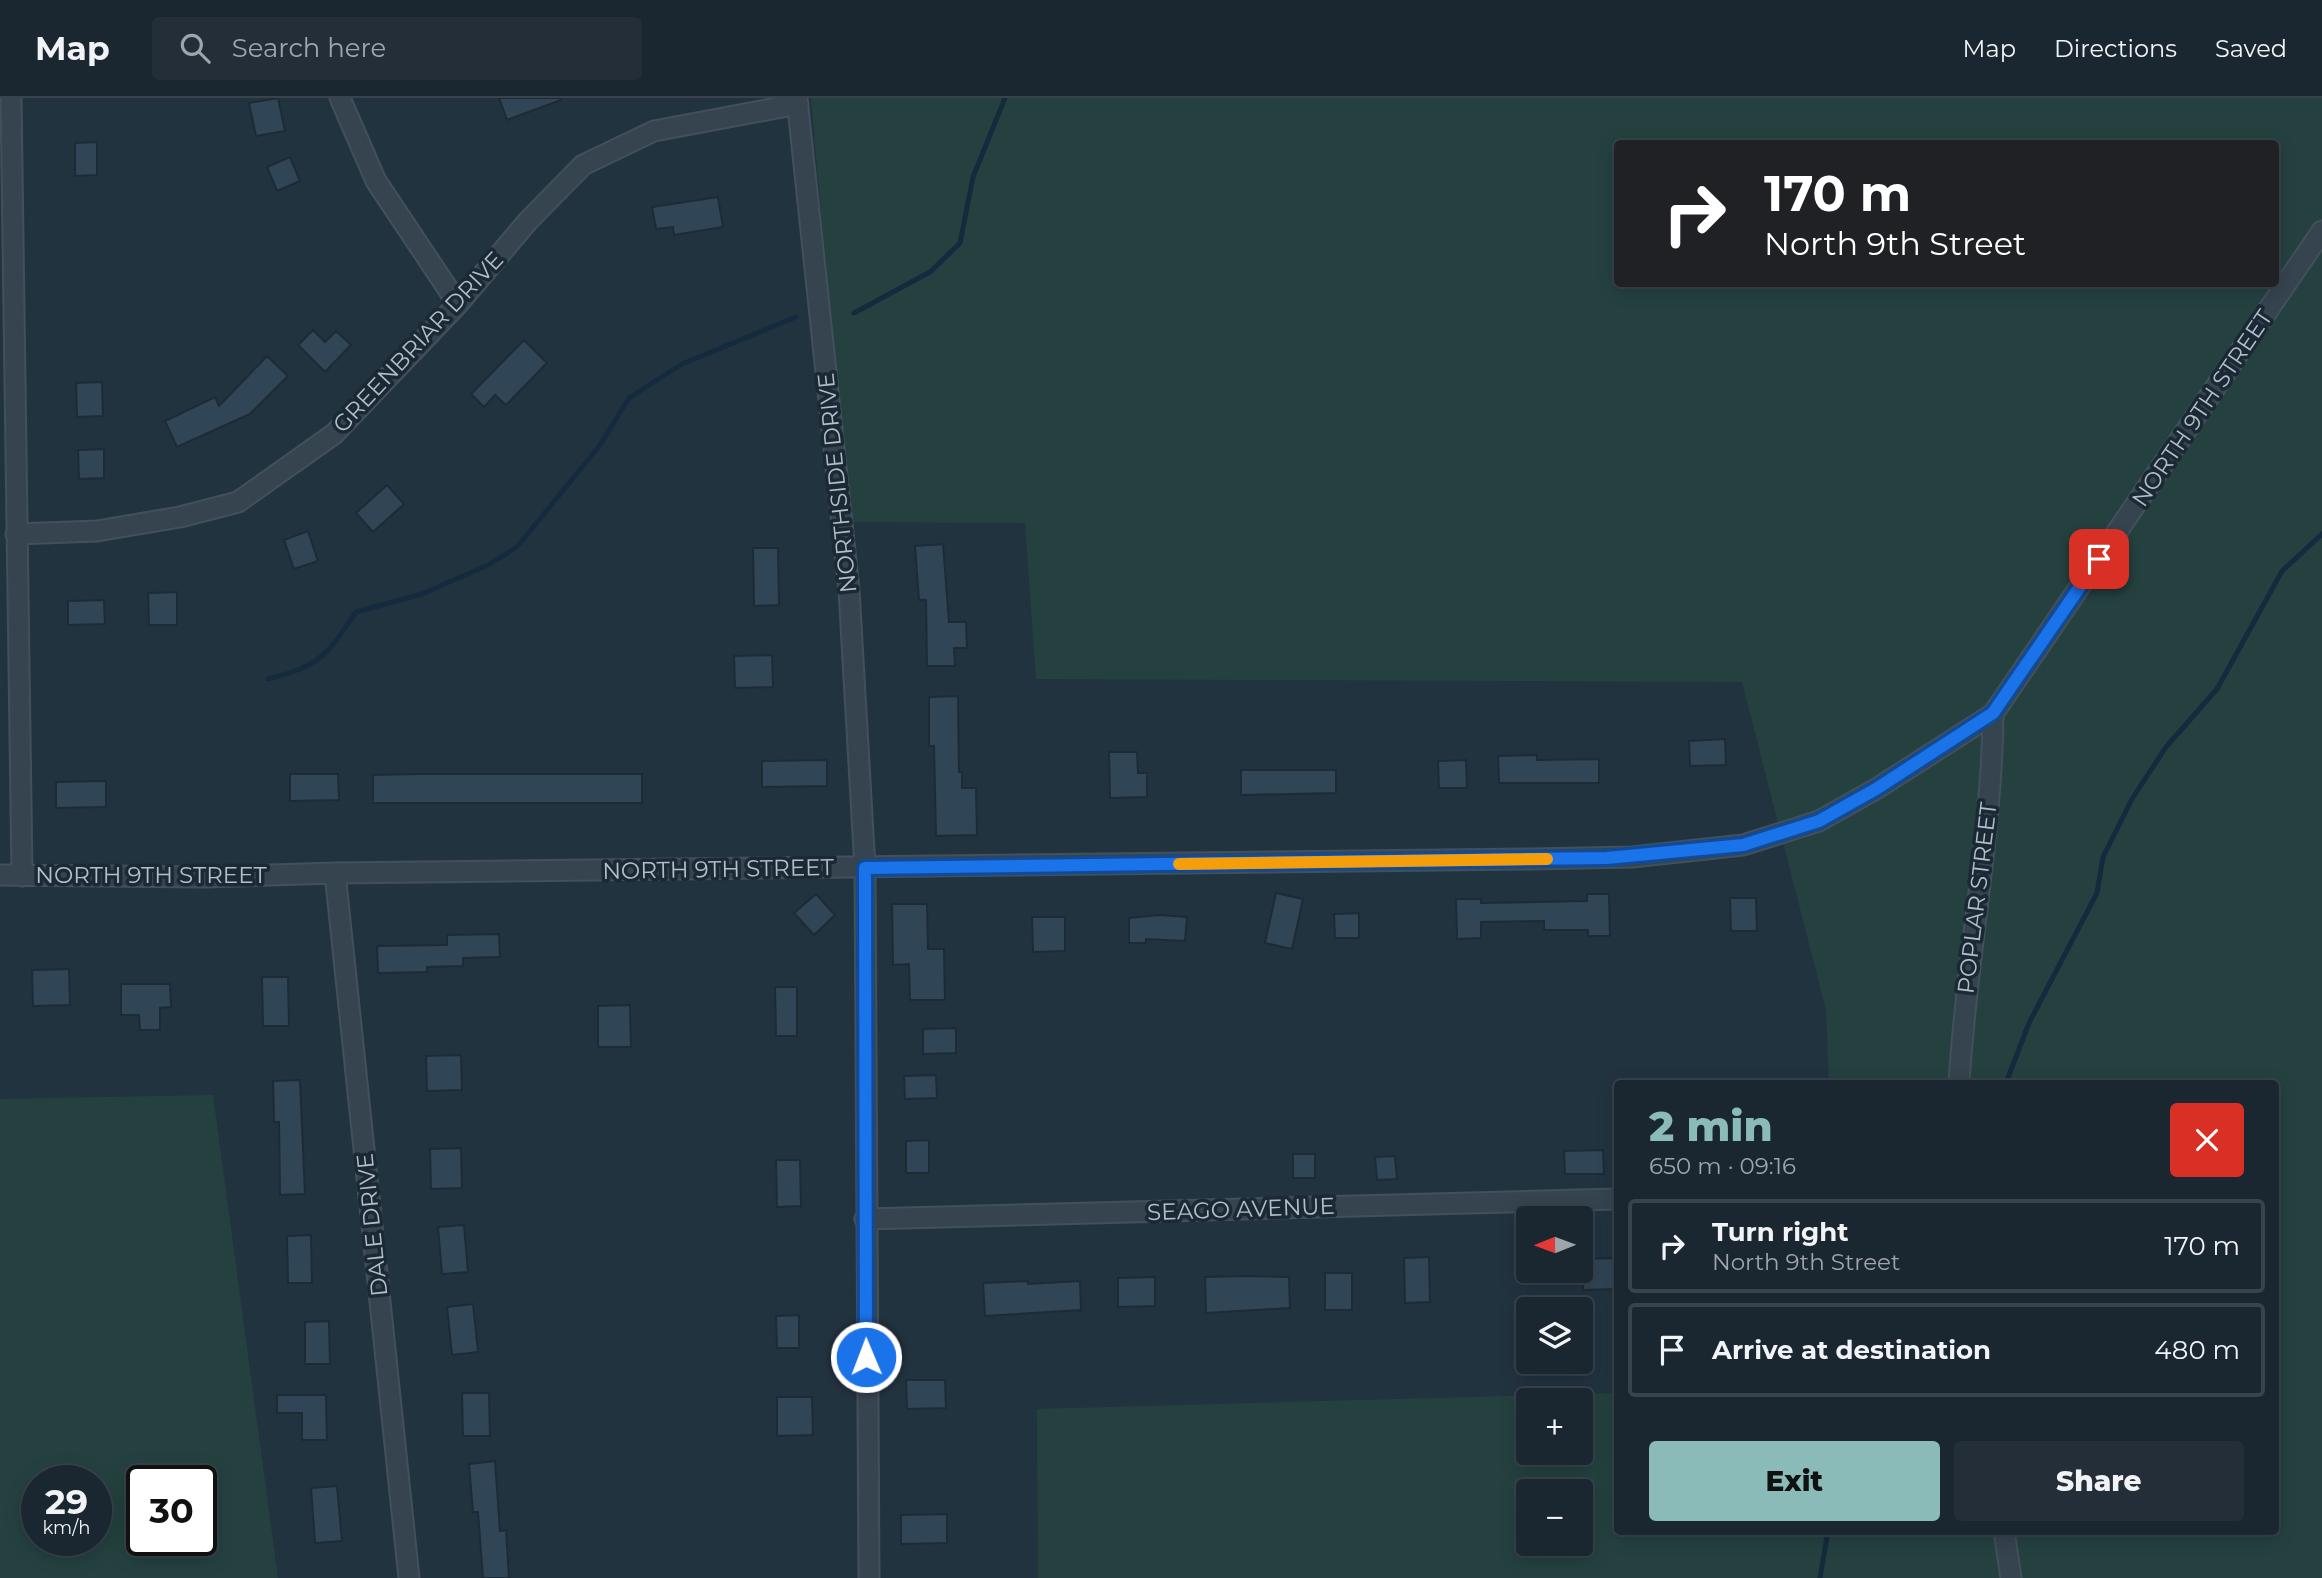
<!DOCTYPE html>
<meta charset="utf-8">
<style>
:root{--surface:#1a2630;--page:#232e38;--text:#f1f3f6;--muted:#9fa5ab;--line:#38434c;--accent:#8bbbb9}
body{margin:0;font-family:Montserrat,sans-serif;background:var(--page);color:var(--text);height:100vh;display:flex;flex-direction:column;font-size:26px;white-space:nowrap}
*{box-sizing:border-box;margin:0}
p{font-size:23px;color:var(--muted)}
.icon{flex:none;width:38px;height:38px;fill:none;stroke:currentColor;stroke-width:2;stroke-linecap:round;stroke-linejoin:round}
.map{position:relative;flex:1;overflow:hidden}
.details{position:absolute;left:1614px;top:982px;width:665px;height:455px;display:flex;flex-direction:column;background:var(--surface);border-radius:7px;box-shadow:0 4px 18px #0003,0 0 0 2px var(--line)}
.details>*{flex:none}
.top-card{position:absolute;left:1614px;top:42px;width:665px;height:147px;border-radius:7px;box-shadow:0 4px 18px #0003,0 0 0 2px var(--line);background:#202124;color:#fff;overflow:hidden}
.needle{width:46px;rotate:269deg}
.fabs{position:absolute;left:1516px;top:1108px;display:grid;gap:14px}
.fabs a{display:grid;place-items:center;width:77px;height:77px;border-radius:7px;background:var(--surface);box-shadow:0 4px 18px #0003,0 0 0 2px var(--line);font-size:35px}
.speed{position:absolute;left:21px;top:1367px;display:flex;gap:14px;font-size:35px;font-weight:700;text-align:center}
.speed>*{display:grid;place-content:center;width:91px;height:91px;border-radius:50%;background:var(--surface);box-shadow:0 4px 18px #0003,0 0 0 2px var(--line);line-height:1}
.speed small{font-size:18px;font-weight:400}
.speed .limit{border:4px solid #111;border-radius:10px;background:#fff;color:#111}
.pin{position:absolute;display:grid;place-items:center;width:60px;height:60px;color:#fff;margin:-30px;border-radius:14px;box-shadow:0 4px 10px #0006}
.me{position:absolute;width:77px;margin:-38px;rotate:359deg;stroke-linejoin:round;filter:drop-shadow(0 0 5px #0008)}
.turn{display:flex;align-items:center;gap:24px;height:147px;padding:0 35px;font-size:32px}
.turn .icon{width:91px;height:91px;stroke-width:2.5}
.turn b{display:block;font-size:49px;line-height:60px}
.round{display:grid;place-items:center;flex:none;width:74px;height:74px;border-radius:7px;background:var(--page)}
.headline{display:flex;align-items:center;justify-content:space-between;height:119px;padding:0 35px}
h1{font-size:42px;font-weight:800;line-height:52px;color:var(--accent)}
.cta{display:flex;gap:14px;margin-top:auto;padding:14px 35px}
.cta a{flex:1;height:80px;border-radius:7px;background:var(--accent);color:#111;font-size:28px;font-weight:800;line-height:80px;text-align:center}
.cta a+a{background:var(--page);color:var(--text)}
ul{padding:0;list-style:none}
li{display:flex;align-items:center;gap:21px;height:94px;margin:0 14px 10px;padding:0 21px;border:4px solid var(--line);border-radius:7px}
li div{flex:1}
li b{display:block;font-size:26px}
li em{font-style:normal}
header{display:flex;align-items:center;gap:42px;box-sizing:border-box;height:98px;padding:0 35px;background:var(--surface);border-bottom:2px solid var(--line)}
header strong{font-size:33px}
nav{display:flex;gap:38px;margin-inline-start:auto;font-size:24px}
.search{width:490px;height:63px;background:var(--page);display:flex;align-items:center;gap:18px;box-sizing:border-box;padding:0 24px;border-radius:7px;color:var(--muted);font-size:26px}
.map>svg:first-child{display:block}
</style>
<header>
<strong>Map</strong>
<div class="search"><svg class="icon" aria-label="search" viewBox="0 0 24 24"><circle cx="10" cy="10" r="6"/><path d="M15 15l6 6"/></svg>Search here</div>
<nav><a>Map</a><a>Directions</a><a>Saved</a></nav>
</header>
<div class="map">
<svg width="2322" height="1480" viewBox="0 0 2322 1480">
<rect width="100%" height="100%" fill="#223340"/>
<!-- green -->
<path fill="#244140" fill-rule="evenodd" d="M811 0H2322V1480H1038L1037 1311 1617 1295V1433H2275V985H1829L1826 912 1742 584 1036 581 1025 425 848 424ZM1617 46H2275V186H1617ZM1528 1302H1580V1354H1528ZM1528 1393H1580V1446H1528Z
M213 997 278 1480H0V1001ZM37 1382H96V1442H37ZM142 1382H201V1442H142Z"/>
<g fill="none" stroke-linecap="round" stroke-linejoin="round">
<!-- stream -->
<path stroke="#142b3f" stroke-width="5" d="M854 215 930 174 960 145 973 79 1005 0
M268 581C322 567 325 559 356 514L422 496 488 467 517 449 600 347 629 300 682 266 796 219
M2006 985 2029 925 2097 795 2103 759 2132 701 2166 649 2217 591 2282 473 2322 436
M1820 1480 1828 1433"/>
</g>
<!-- building -->
<path fill="#304555" stroke="#1d2b37" stroke-width="2" d="M278 0 285 33 256 38 249 5Z
M499 0H561V2L507 22Z
M97 44V77L75 78V45Z
M290 59 300 83 277 93 267 69Z
M718 99 723 129 674 137 673 129 656 131 652 109Z
M313 232 325 244 336 233 351 247 325 274 298 247Z
M524 242 547 265 506 307 495 297 484 309 471 296Z
M267 258 288 278 250 316 177 349 165 323 215 299 219 308Z
M102 284 103 318 77 319 76 285Z
M104 351V380L79 381 78 352Z
M387 387 404 406 373 434 356 415Z
M308 433 318 463 294 471 284 442Z
M943 446 949 524H966L967 550H954L955 568H927L926 502H919L915 448Z
M753 450H778L779 507 754 508Z
M177 494V527H149L148 495Z
M104 502 105 526 68 527V503Z
M772 557 773 589 735 590 734 558Z
M958 598 959 674H962V690H976L977 737 936 738 934 648H929V599Z
M1725 641 1726 667 1690 668 1689 643Z
M1109 654H1137L1138 675H1147V699L1110 700Z
M1537 657V662L1599 661V685H1499L1498 658Z
M827 662V688L762 689V663Z
M1466 662 1467 690H1439L1438 663Z
M1241 672H1336V695L1241 697Z
M290 676H338L339 702 290 703Z
M418 676H642V705H373V677Z
M106 683V709L56 710V684Z
M1276 795 1303 801 1292 851 1265 845Z
M816 796 835 817 814 837 794 815Z
M1587 796H1609L1610 838H1588V832H1544V823L1481 824V840L1457 841 1456 801H1481V805L1587 803Z
M1730 800H1756L1757 833H1731Z
M892 806H927L928 851H944L945 902H910L909 866 893 867Z
M1359 815V840H1335L1334 816Z
M1159 817 1187 819 1185 843 1146 841V845H1129V820Z
M1032 819H1065V853L1033 854Z
M499 836 500 859 463 860V868L427 869V874L378 875 377 848 447 847V837Z
M69 871 70 907 33 908 32 872Z
M262 879H288L289 928H263Z
M121 886H170L171 909 160 910V932H140L139 917H121Z
M775 889H797V938H776Z
M630 907 631 949H598V908Z
M956 930V955L923 956V931Z
M461 957 462 992 427 993 426 958Z
M936 977 937 1000 905 1001 904 978Z
M300 982 305 1096 280 1097 279 1024H274L273 983Z
M929 1042V1075H906V1043Z
M461 1050 462 1090 431 1091 430 1051Z
M1603 1052 1604 1076H1565L1564 1053Z
M1293 1056H1315V1080H1293Z
M1395 1058 1397 1081 1377 1082 1375 1059Z
M776 1062H800L801 1108 777 1109Z
M464 1127 468 1174 442 1176 438 1129Z
M311 1137 312 1185H288L287 1138Z
M1429 1159 1430 1204 1405 1205 1404 1160Z
M1617 1160V1191L1583 1192V1161Z
M1325 1175H1352V1212H1325Z
M1245 1178 1289 1179 1290 1210 1206 1215 1205 1179Z
M1155 1179V1208L1118 1209V1180Z
M1028 1183V1186L1080 1183 1081 1212 985 1218 983 1185Z
M473 1206 478 1254 452 1257 447 1209Z
M799 1217V1250H777L776 1218Z
M329 1223 330 1266H305V1224Z
M906 1282H945L946 1310 907 1311Z
M462 1295H489L490 1338H463Z
M277 1297H326L327 1342H302V1315H277Z
M777 1299H812L813 1337 777 1338Z
M495 1363 500 1433 506 1432 509 1480H483L478 1414H473L469 1366Z
M337 1388 342 1443 315 1445 311 1390Z
M947 1416V1445L901 1446V1417Z"/>
<g fill="none" stroke-linecap="round" stroke-linejoin="round">
<defs>
<path id="street" d="M11 0 22 778
M340 0 376 83 458 206
M797 0 849 492 865 770 869 1480
M16 436 97 433 180 419 238 404 334 336 458 206 528 123 583 67 654 33 798 6
M335 775 409 1480
M0 777 204 779 335 775 1532 761 1632 759 1743 747 1819 723 1876 691 1993 616 2322 133
M1959 985C1966 862 1992 739 1993 616
M865 1121 1617 1101
M2004 1433 2011 1480"/>
</defs>
<!-- street casing -->
<use href="#street" stroke="#42505c" stroke-width="23"/>
<!-- street -->
<use href="#street" stroke="#364450" stroke-width="19"/>
</g>
<g fill="none" stroke-linecap="round" stroke-linejoin="round">
<defs>
<path id="route" d="M866 1259 865 770 1607 760 1743 747 1819 723 1876 691 1993 615 2099 461"/>
</defs>
<!-- route casing -->
<use href="#route" stroke="#114b97" stroke-width="18"/>
<!-- route -->
<use href="#route" stroke="#1a73e8" stroke-width="12"/>
<!-- slow -->
<path stroke="#f59e0b" stroke-width="12" d="M1179 766 1547 761"/>
</g>
<g text-anchor="middle" dominant-baseline="central" stroke-width="7" stroke-linejoin="round" paint-order="stroke">
<!-- street labels -->
<g font-size="23" fill="#b2bfcb" stroke="#1b2935">
<text transform="translate(418 244) rotate(-47)">GREENBRIAR DRIVE</text>
<text transform="translate(2202 310) rotate(-56)">NORTH 9TH STREET</text>
<text transform="translate(837 385) rotate(-96)">NORTHSIDE DRIVE</text>
<text transform="translate(718 771) rotate(-1)">NORTH 9TH STREET</text>
<text x="151" y="777">NORTH 9TH STREET</text>
<text transform="translate(1977 800) rotate(-83)">POPLAR STREET</text>
<text transform="translate(1241 1111) rotate(-2)">SEAGO AVENUE</text>
<text transform="translate(372 1127) rotate(-96)">DALE DRIVE</text>
</g>
</g>
</svg>
<div class="fabs">
<a><svg class="needle" viewBox="-14 -14 28 28"><path d="M0-13l5 13h-10z" fill="#e53935"/><path d="M0 13l5-13h-10z" fill="#9fa5ab"/></svg></a>
<a><svg class="icon" aria-label="layers" viewBox="0 0 24 24"><path d="M12 4l9 5-9 5-9-5zM3 14l9 5 9-5"/></svg></a>
<a>+</a>
<a>−</a>
</div>
<div class="speed"><div>29<small>km/h</small></div><div class="limit">30</div></div>
<div class="pin" style="left:2099px;top:461px;background:#d93025"><svg class="icon" aria-label="arrive" viewBox="0 0 24 24"><path d="M6 21V4h12l-3 4 3 4H6"/></svg></div>
<svg class="me" style="left:866px;top:1259px" viewBox="-20 -20 40 40"><circle r="17" fill="#1a73e8" stroke="#fff" stroke-width="3"/><path d="M0-11L8 9 0 5-8 9z" fill="#fff"/></svg>
<div class="top-card">
<div class="turn"><svg class="icon" aria-label="right" viewBox="0 0 24 24"><path d="M7 20v-9h11M14 6l5 5-5 5"/></svg><div><b>170 m</b>North 9th Street</div></div>
</div>
<section class="details">
<div class="headline"><div><h1>2 min</h1><p>650 m · 09:16</p></div><a class="round" style="background:#d93025;color:#fff"><svg class="icon" aria-label="close" viewBox="0 0 24 24"><path d="M6 6l12 12M18 6L6 18"/></svg></a></div>
<ul>
<li><svg class="icon" aria-label="right" viewBox="0 0 24 24"><path d="M7 20v-9h11M14 6l5 5-5 5"/></svg><div><b>Turn right</b><p>North 9th Street</p></div><em>170 m</em></li>
<li><svg class="icon" aria-label="arrive" viewBox="0 0 24 24"><path d="M6 21V4h12l-3 4 3 4H6"/></svg><div><b>Arrive at destination</b></div><em>480 m</em></li>
</ul>
<div class="cta"><a>Exit</a><a>Share</a></div>
</section>
</div>
